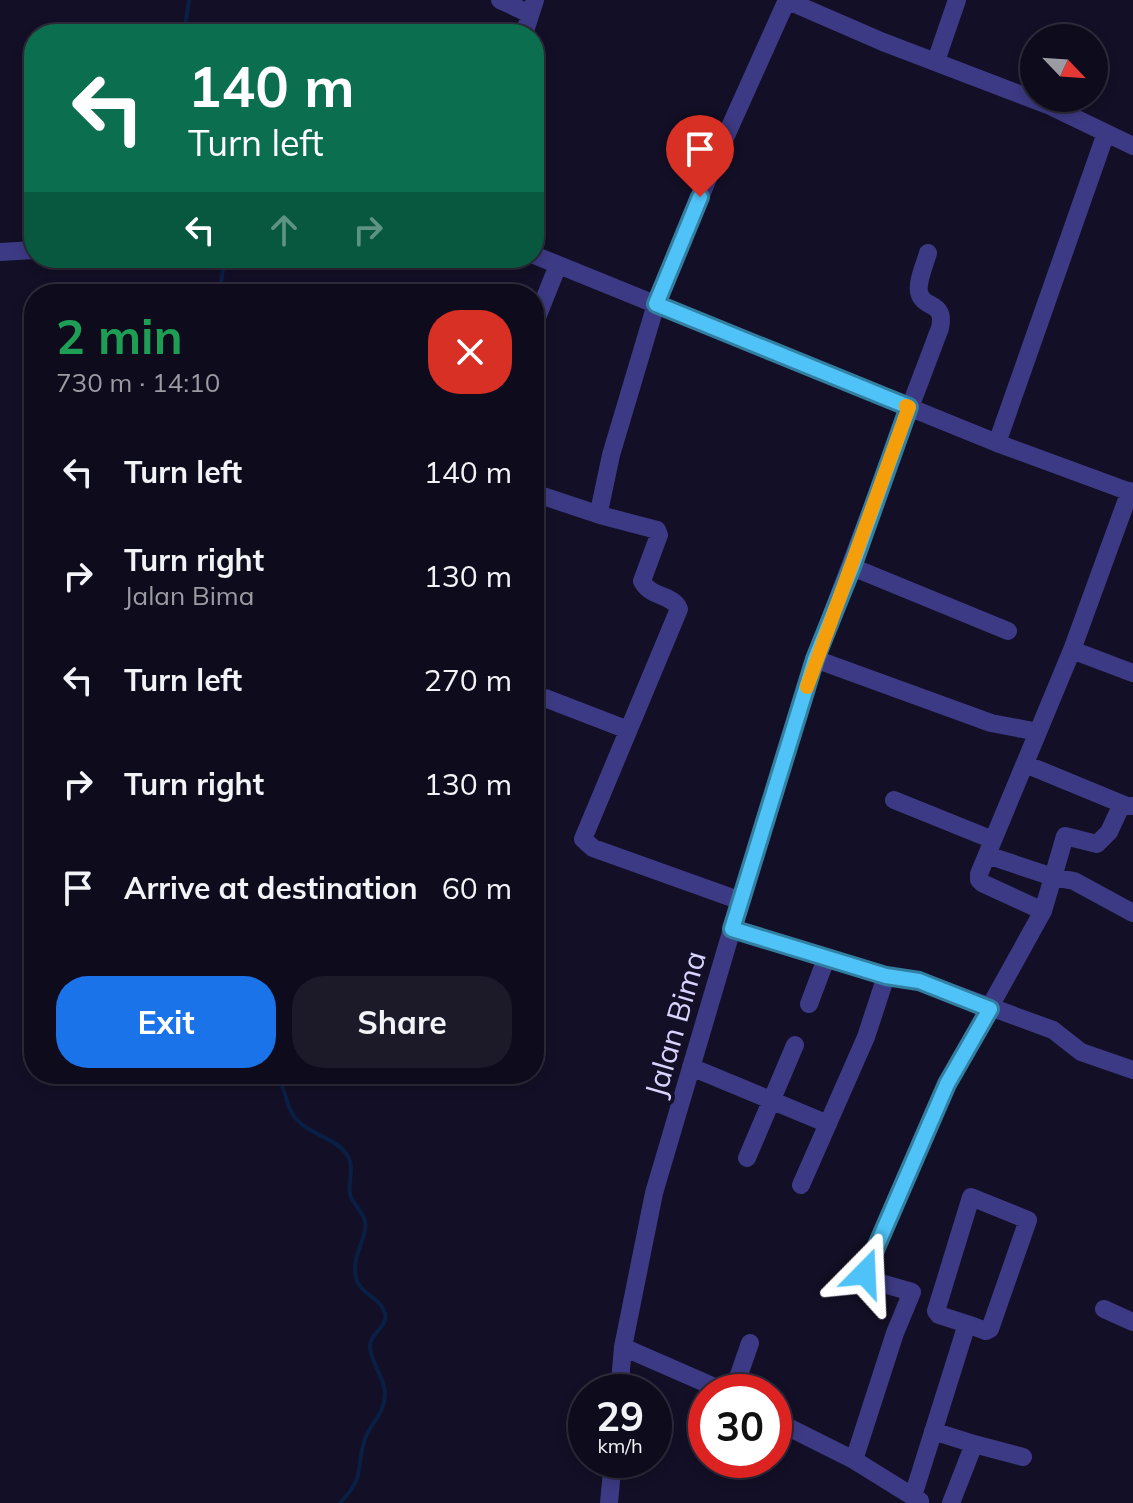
<!DOCTYPE html>
<meta charset="utf-8">
<style>
:root{--surface:#0e0b1c;--page:#1c1929;--text:#f1f3f6;--muted:#9b9ba3;--line:#2e2b3b;--accent:#1a73e8}
body{margin:0;font-family:Mulish,sans-serif;background:var(--page);color:var(--text);height:100vh;display:flex;flex-direction:column;font-size:30px;white-space:nowrap}
*{box-sizing:border-box;margin:0}
p{font-size:26px;color:var(--muted)}
.icon{flex:none;width:44px;height:44px;fill:none;stroke:currentColor;stroke-width:2;stroke-linecap:round;stroke-linejoin:round}
.map{position:relative;flex:1;overflow:hidden}
.details{position:absolute;left:24px;top:284px;width:520px;height:800px;display:flex;flex-direction:column;background:var(--surface);border-radius:32px;box-shadow:0 4px 12px #0003,0 0 0 2px var(--line)}
.details>*{flex:none}
.banner{position:absolute;left:24px;top:24px;width:520px;height:244px;border-radius:32px;box-shadow:0 4px 12px #0003,0 0 0 2px var(--line);background:#0b6e4f;color:#fff;overflow:hidden}
.needle{width:52px;rotate:115deg}
.tools{position:absolute;left:1020px;top:24px;display:grid;gap:16px}
.tools a{display:grid;place-items:center;width:88px;height:88px;border-radius:50%;background:var(--surface);box-shadow:0 4px 12px #0003,0 0 0 2px var(--line);font-size:40px}
.speed{position:absolute;left:568px;top:1374px;display:flex;gap:16px;font-size:40px;font-weight:700;text-align:center}
.speed>*{display:grid;place-content:center;width:104px;height:104px;border-radius:50%;background:var(--surface);box-shadow:0 4px 12px #0003,0 0 0 2px var(--line);line-height:1}
.speed small{font-size:20px;font-weight:400}
.speed .limit{border:12px solid #d22;background:#fff;color:#111}
.pin{position:absolute;display:grid;place-items:center;width:68px;height:68px;color:#fff;margin:-82px -34px;border-radius:50% 50% 50% 0;rotate:-45deg;box-shadow:0 0 8px #0007}
.pin .icon{rotate:45deg}
.me{position:absolute;width:88px;margin:-44px;rotate:21deg;stroke-linejoin:round;filter:drop-shadow(0 0 6px #0008)}
.turn{display:flex;align-items:center;gap:28px;height:168px;padding:0 32px;font-size:36px}
.turn .icon{width:104px;height:104px;stroke-width:2.5}
.turn b{display:block;font-size:56px;line-height:68px}
.lanes{display:flex;align-items:center;height:76px;padding:0 32px;background:#0003;justify-content:center;gap:40px;direction:ltr}
.lanes .off{opacity:.35}
.round{display:grid;place-items:center;flex:none;width:84px;height:84px;border-radius:32px;background:var(--page)}
.head{display:flex;align-items:center;justify-content:space-between;height:136px;padding:0 32px}
h1{font-size:48px;font-weight:700;line-height:60px;color:#1e9e55}
.button{display:flex;gap:16px;margin-top:auto;padding:16px 32px}
.button a{flex:1;height:92px;border-radius:32px;background:var(--accent);color:#fff;font-size:32px;font-weight:700;line-height:92px;text-align:center}
.button a+a{background:var(--page);color:var(--text)}
ul{padding:0;list-style:none}
li{display:flex;align-items:center;gap:24px;height:104px;padding:0 32px}
li div{flex:1}
li b{display:block;font-size:30px}
li em{font-style:normal}
.map>svg:first-child{display:block}
</style>
<div class="map">
<svg width="1133" height="1503" viewBox="0 0 1133 1503">
<rect width="100%" height="100%" fill="#130f26"/>
<g fill="none" stroke-linecap="round" stroke-linejoin="round">
<!-- stream -->
<path stroke="#0a1f44" stroke-width="4" d="M184 34 189 0
M219 294 225 258
M273 1074C288 1086 284 1108 298 1121 314 1137 342 1139 350 1161 354 1173 346 1187 351 1197 356 1208 368 1216 365 1230 362 1246 352 1259 356 1277 359 1295 382 1297 385 1314 388 1327 370 1333 370 1346 370 1361 384 1377 385 1392 385 1416 369 1423 364 1442 355 1474 366 1475 340 1503"/>
<!-- minor -->
<path stroke="#3d3a85" stroke-width="18" d="M500 0 530 14
M786 0 883 42 1048 105 1133 146
M524 34 535 0
M936 61 957 0
M0 252 34 250
M534 255 997 443 1133 493
M534 325 558 265
M997 443 1106 133
M534 493 600 515
M852 567 1008 631
M1072 650 1133 673
M815 659 991 723 1038 732
M545 698 628 730
M1025 764 1127 806H1133
M894 800 993 840
M987 855 1053 877 1065 836 1097 844 1109 832 1122 804
M741 901 593 848 583 839 679 609C673 594 650 598 642 581L659 535 657 530 600 515V507L611 455 656 304 720 149 787 0
M1043 911 982 883 979 880V874L1072 650 1130 491
M732 929 886 976 919 981 1053 1030 1081 1052 1133 1070
M809 1004 826 959
M691 1067 828 1124
M747 1158 795 1045
M801 1185 866 1037 886 976
M1104 1309 1133 1322
M623 1347 726 1392
M619 1392 623 1347 654 1193 732 929 815 659 940 328C946 300 923 310 919 292 917 281 925 264 928 253
M733 1392 750 1343
M774 1420 854 1460 920 1501
M933 1431 974 1444
M854 1460 895 1333 912 1292 870 1280 866 1276V1270L947 1084 1043 911 1053 877 1074 881 1133 913
M913 1496 967 1324 939 1315 936 1311 971 1197 1028 1220 990 1329 986 1331 967 1324
M609 1503 613 1460
M951 1503 974 1444 1023 1457"/>
</g>
<g fill="none" stroke-linecap="round" stroke-linejoin="round">
<defs>
<path id="route" d="M700 197 656 304 909 407 852 567 815 659 732 929 886 976 919 981 990 1009 947 1084 865 1273"/>
</defs>
<!-- route casing -->
<use href="#route" stroke="#337fa1" stroke-width="20"/>
<!-- route -->
<use href="#route" stroke="#4fc3f7" stroke-width="14"/>
<!-- slow -->
<path stroke="#f59e0b" stroke-width="14" d="M807 687 909 407 906 406"/>
</g>
<g text-anchor="middle" dominant-baseline="central" stroke-width="8" stroke-linejoin="round" paint-order="stroke">
<!-- street labels -->
<g font-size="30" fill="#d9d4ff" stroke="#130f26">
<text transform="translate(675 1024) rotate(-74)">Jalan Bima</text>
</g>
</g>
</svg>
<div class="tools">
<a><svg class="needle" viewBox="-14 -14 28 28"><path d="M0-13l5 13h-10z" fill="#e53935"/><path d="M0 13l5-13h-10z" fill="#9b9ba3"/></svg></a>
</div>
<div class="speed"><div>29<small>km/h</small></div><div class="limit">30</div></div>
<div class="pin" style="left:700px;top:197px;background:#d93025"><svg class="icon" aria-label="arrive" viewBox="0 0 24 24"><path d="M6 21V4h12l-3 4 3 4H6"/></svg></div>
<svg class="me" style="left:865px;top:1273px" viewBox="-20 -20 40 40"><path d="M0-17L14 15 0 8-14 15z" fill="#4fc3f7" stroke="#fff" stroke-width="4"/></svg>
<div class="banner">
<div class="turn"><svg class="icon" aria-label="left" viewBox="0 0 24 24"><path d="M17 20v-9H6M10 6l-5 5 5 5"/></svg><div><b>140 m</b>Turn left</div></div>
<div class="lanes"><svg class="icon" aria-label="left" viewBox="0 0 24 24"><path d="M17 20v-9H6M10 6l-5 5 5 5"/></svg><svg class="icon off" aria-label="ahead" viewBox="0 0 24 24"><path d="M12 20V5M6 11l6-6 6 6"/></svg><svg class="icon off" aria-label="right" viewBox="0 0 24 24"><path d="M7 20v-9h11M14 6l5 5-5 5"/></svg></div>
</div>
<section class="details">
<div class="head"><div><h1>2 min</h1><p>730 m · 14:10</p></div><a class="round" style="background:#d93025;color:#fff"><svg class="icon" aria-label="close" viewBox="0 0 24 24"><path d="M6 6l12 12M18 6L6 18"/></svg></a></div>
<ul>
<li><svg class="icon" aria-label="left" viewBox="0 0 24 24"><path d="M17 20v-9H6M10 6l-5 5 5 5"/></svg><div><b>Turn left</b></div><em>140 m</em></li>
<li><svg class="icon" aria-label="right" viewBox="0 0 24 24"><path d="M7 20v-9h11M14 6l5 5-5 5"/></svg><div><b>Turn right</b><p>Jalan Bima</p></div><em>130 m</em></li>
<li><svg class="icon" aria-label="left" viewBox="0 0 24 24"><path d="M17 20v-9H6M10 6l-5 5 5 5"/></svg><div><b>Turn left</b></div><em>270 m</em></li>
<li><svg class="icon" aria-label="right" viewBox="0 0 24 24"><path d="M7 20v-9h11M14 6l5 5-5 5"/></svg><div><b>Turn right</b></div><em>130 m</em></li>
<li><svg class="icon" aria-label="arrive" viewBox="0 0 24 24"><path d="M6 21V4h12l-3 4 3 4H6"/></svg><div><b>Arrive at destination</b></div><em>60 m</em></li>
</ul>
<div class="button"><a>Exit</a><a>Share</a></div>
</section>
</div>
